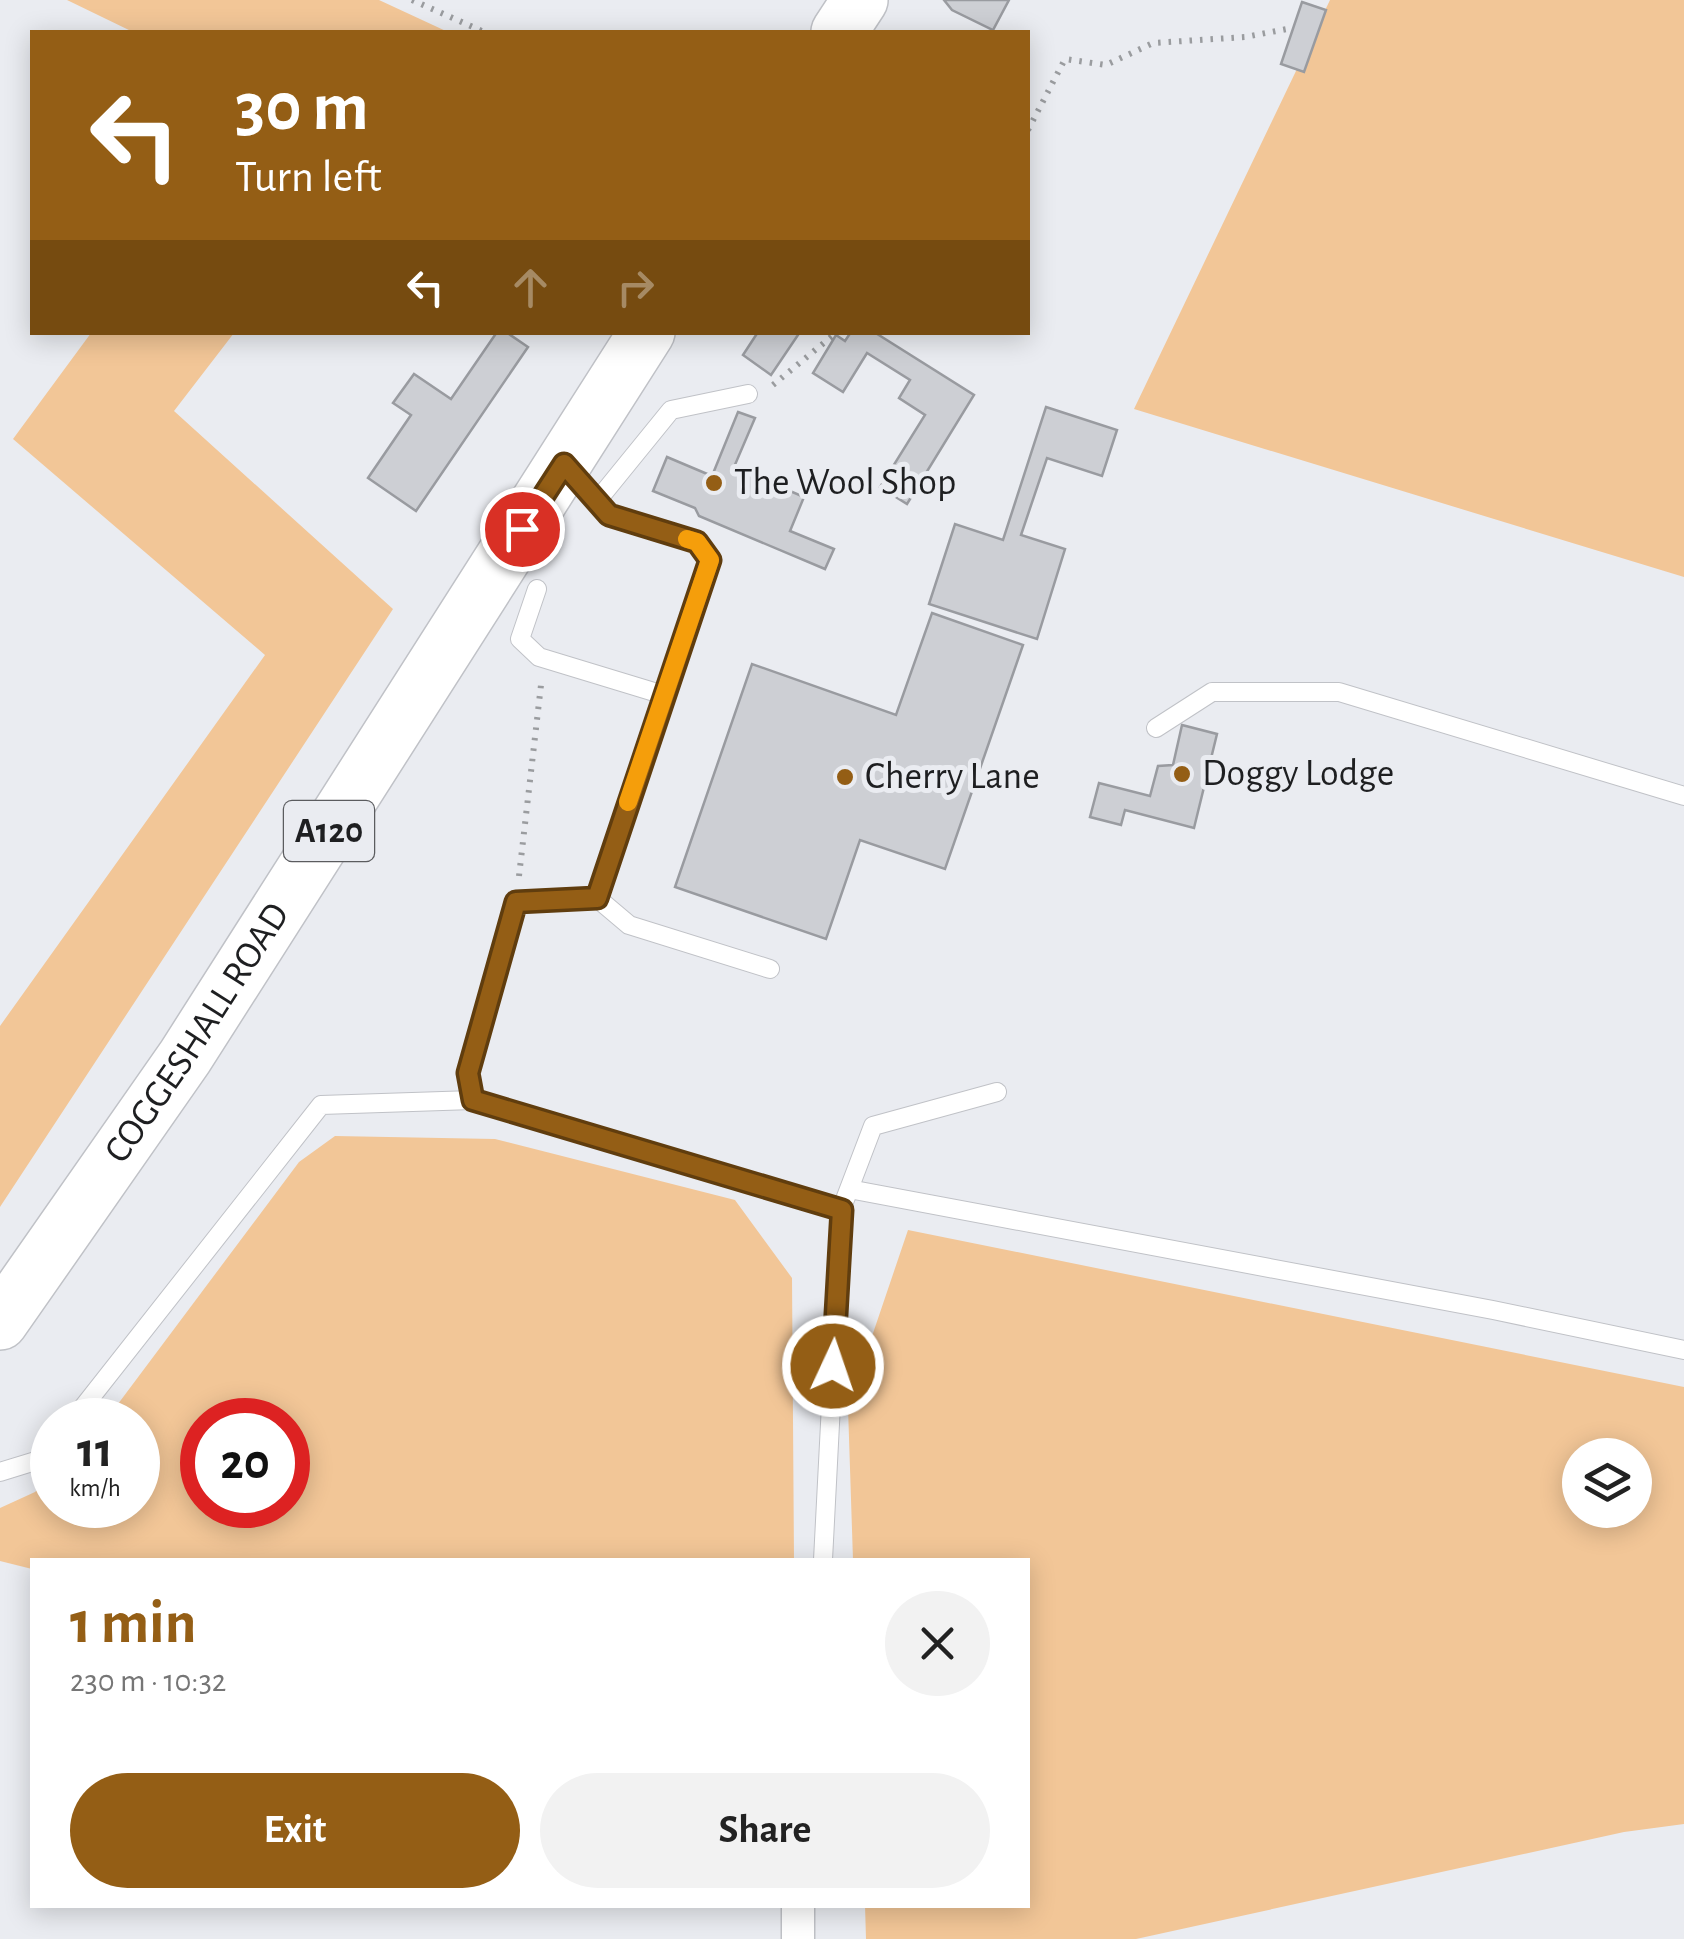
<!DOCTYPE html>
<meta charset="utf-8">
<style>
:root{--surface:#fff;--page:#f2f2f2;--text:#222;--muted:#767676;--accent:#945e15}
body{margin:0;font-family:"Alegreya Sans",sans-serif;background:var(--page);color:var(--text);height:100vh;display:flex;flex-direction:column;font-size:38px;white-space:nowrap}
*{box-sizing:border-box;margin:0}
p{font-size:32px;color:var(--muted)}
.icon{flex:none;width:55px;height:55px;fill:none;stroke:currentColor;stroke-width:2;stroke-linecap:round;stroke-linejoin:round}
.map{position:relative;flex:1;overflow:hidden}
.panel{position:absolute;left:30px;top:1558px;width:1000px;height:350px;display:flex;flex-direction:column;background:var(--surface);border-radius:0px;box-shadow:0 5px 25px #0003}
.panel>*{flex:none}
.guide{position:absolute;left:30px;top:30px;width:1000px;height:305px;border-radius:0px;box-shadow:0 5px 25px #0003;background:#945e15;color:#fff;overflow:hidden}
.fabs{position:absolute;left:1562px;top:1438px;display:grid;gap:20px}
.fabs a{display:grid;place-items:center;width:90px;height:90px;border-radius:50%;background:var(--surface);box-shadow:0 5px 25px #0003;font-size:50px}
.speed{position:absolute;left:30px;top:1398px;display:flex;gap:20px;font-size:50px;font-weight:700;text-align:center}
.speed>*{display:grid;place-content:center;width:130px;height:130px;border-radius:50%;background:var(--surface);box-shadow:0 5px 25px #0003;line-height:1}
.speed small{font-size:25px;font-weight:400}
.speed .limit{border:15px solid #d22;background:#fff;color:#111}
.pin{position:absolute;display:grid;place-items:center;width:85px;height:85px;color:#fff;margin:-42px;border:5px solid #fff;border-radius:50%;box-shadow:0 2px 10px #0007}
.me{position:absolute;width:110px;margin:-55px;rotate:3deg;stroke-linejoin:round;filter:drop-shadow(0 0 8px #0008)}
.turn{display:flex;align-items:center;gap:35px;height:210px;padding:0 40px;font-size:45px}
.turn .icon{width:130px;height:130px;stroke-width:2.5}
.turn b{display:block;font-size:70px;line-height:85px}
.lanes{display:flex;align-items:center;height:95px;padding:0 40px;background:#0003;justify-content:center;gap:50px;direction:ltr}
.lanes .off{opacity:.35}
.round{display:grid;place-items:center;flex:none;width:105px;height:105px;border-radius:52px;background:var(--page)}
.head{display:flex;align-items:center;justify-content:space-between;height:170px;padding:0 40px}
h1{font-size:60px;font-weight:700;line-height:75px;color:var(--accent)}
.action{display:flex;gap:20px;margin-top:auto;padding:20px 40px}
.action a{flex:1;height:115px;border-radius:60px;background:var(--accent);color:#fff;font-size:40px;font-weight:700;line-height:115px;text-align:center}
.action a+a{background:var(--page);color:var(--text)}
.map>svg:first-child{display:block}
</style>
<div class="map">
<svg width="1684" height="1939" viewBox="0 0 1684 1939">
<rect width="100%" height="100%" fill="#eaecf1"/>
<!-- green -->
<path fill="#f2c697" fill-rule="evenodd" d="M67 0H379L448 32H133Z
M1330 0H1684V577L1134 409Z
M91 333H234L174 411 393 609 0 1207V1026L265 655 13 439Z
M335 1136 495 1139 735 1200 792 1278 794 1560H32V1569L0 1561V1508L35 1492 52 1476V1505H138V1420H106L299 1162ZM202 1420H288V1505H202Z
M908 1230 1684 1387V1824L1624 1832 1136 1939H866L865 1905H1028V1560H853L848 1407ZM1635 1455V1510H1580V1455Z"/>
<!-- building -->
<path fill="#cdcfd4" stroke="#999ba0" stroke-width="2.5" d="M944 0H1009L993 30 952 10Z
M1302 2 1326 10 1304 72 1281 64Z
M497 332H506L528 347 416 511 368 478 411 415 393 403 414 374 451 399Z
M758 332H800L771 375 743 355Z
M851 332H874L974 395 907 504 880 487 925 415 899 398 910 380 867 353 843 392 813 373 836 335 845 341Z
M1046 407 1117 430 1102 476 1047 458 1021 535 1065 549 1037 639 929 604 955 524 1003 540Z
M738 412 755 418 734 467 804 497 790 531 834 549 825 569 699 516 695 508 653 491 667 457 712 476Z
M932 613 1023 645 945 869 860 840 826 939 675 887 752 664 896 715Z
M1182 725 1217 734 1194 828 1125 810 1121 825 1090 817 1099 783 1150 796 1158 766 1173 765Z"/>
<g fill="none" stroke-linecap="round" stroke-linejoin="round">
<defs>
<path id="lane" d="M567 468 609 515 697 542 710 561 597 898 629 925 770 969
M597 501 671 410 748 394
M537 589 520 639 539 657 664 695
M1156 728 1212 692H1339L1684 796
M597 898 516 902 468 1073 473 1100 841 1210
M849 1189 873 1126 997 1092
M73 1420 321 1105 473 1100
M0 1472 42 1459 52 1445
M823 1560 841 1210 849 1189 1493 1310 1684 1350"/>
<path id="street" d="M798 1939V1905"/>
<g id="highway">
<path d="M839 32 860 0"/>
<path id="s1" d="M0 1322 185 1057 647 332"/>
</g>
</defs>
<!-- lane casing -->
<use href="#lane" stroke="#c0c2c7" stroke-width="20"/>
<!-- street casing -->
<use href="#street" stroke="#c0c2c7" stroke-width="35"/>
<!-- highway casing -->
<use href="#highway" stroke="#c0c2c7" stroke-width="58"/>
<!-- path -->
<path stroke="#9a9c9f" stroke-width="6" stroke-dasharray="2.5 8" stroke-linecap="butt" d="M412 0 484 32
M1028 130 1065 59 1106 65 1153 43 1245 37 1292 28
M908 332H915
M773 385 837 332
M519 876 541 685"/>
<!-- lane -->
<use href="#lane" stroke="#fff" stroke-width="18"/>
<!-- street -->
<use href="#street" stroke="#fff" stroke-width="32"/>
<!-- highway -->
<use href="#highway" stroke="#fff" stroke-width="55"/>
</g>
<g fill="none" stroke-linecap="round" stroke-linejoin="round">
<defs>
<path id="route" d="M522 529 564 464 609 515 697 542 710 560 597 898 516 902 468 1073 473 1100 842 1210 833 1366"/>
</defs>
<!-- route casing -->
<use href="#route" stroke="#603d0e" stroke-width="25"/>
<!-- route -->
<use href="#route" stroke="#945e15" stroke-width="18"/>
<!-- slow -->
<path stroke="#f59e0b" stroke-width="18" d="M628 802 710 560 697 542 687 539"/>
</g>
<!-- markers -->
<g fill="#945e15" stroke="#eaecf1" stroke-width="4">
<circle cx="714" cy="483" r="10"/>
<circle cx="1182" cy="774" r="10"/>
<circle cx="845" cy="777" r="10"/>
</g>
<g text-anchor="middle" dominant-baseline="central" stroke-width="10" stroke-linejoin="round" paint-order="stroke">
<!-- shield labels -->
<rect fill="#eaecf1" stroke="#5b5c5f" stroke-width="2.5" x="284" y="801" width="90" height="60" rx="8"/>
<g font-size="35" font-weight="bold" fill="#1e1f21">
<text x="329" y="831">A120</text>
</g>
<!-- poi labels -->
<g font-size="38" fill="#1e1f21" stroke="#eaecf1" text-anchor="start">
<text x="734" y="483">The Wool Shop</text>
<text x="1202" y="774">Doggy Lodge</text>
<text x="865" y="777">Cherry Lane</text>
</g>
<!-- street labels -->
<g font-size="38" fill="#1e1f21" stroke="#eaecf1">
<text stroke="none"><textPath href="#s1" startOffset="350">COGGESHALL ROAD</textPath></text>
</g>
</g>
</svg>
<div class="fabs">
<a><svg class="icon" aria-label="layers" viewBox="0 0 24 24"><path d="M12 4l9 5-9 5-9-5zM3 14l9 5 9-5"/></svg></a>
</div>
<div class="speed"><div>11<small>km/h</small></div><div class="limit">20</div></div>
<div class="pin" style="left:522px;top:529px;background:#d93025"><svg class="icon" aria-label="arrive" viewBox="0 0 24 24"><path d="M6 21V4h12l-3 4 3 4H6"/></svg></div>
<svg class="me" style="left:833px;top:1366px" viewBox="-20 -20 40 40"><circle r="17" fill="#945e15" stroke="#fff" stroke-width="3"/><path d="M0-11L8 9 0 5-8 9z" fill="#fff"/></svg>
<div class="guide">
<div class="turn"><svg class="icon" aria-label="left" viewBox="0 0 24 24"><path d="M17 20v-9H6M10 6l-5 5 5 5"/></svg><div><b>30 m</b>Turn left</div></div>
<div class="lanes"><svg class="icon" aria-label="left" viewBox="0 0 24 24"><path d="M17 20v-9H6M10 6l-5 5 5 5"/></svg><svg class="icon off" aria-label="ahead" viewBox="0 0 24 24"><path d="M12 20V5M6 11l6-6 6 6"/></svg><svg class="icon off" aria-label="right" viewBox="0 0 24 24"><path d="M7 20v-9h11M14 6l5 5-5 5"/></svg></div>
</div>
<section class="panel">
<div class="head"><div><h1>1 min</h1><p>230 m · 10:32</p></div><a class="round"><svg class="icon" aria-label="close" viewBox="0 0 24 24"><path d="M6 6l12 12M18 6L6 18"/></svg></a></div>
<div class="action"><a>Exit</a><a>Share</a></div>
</section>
</div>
